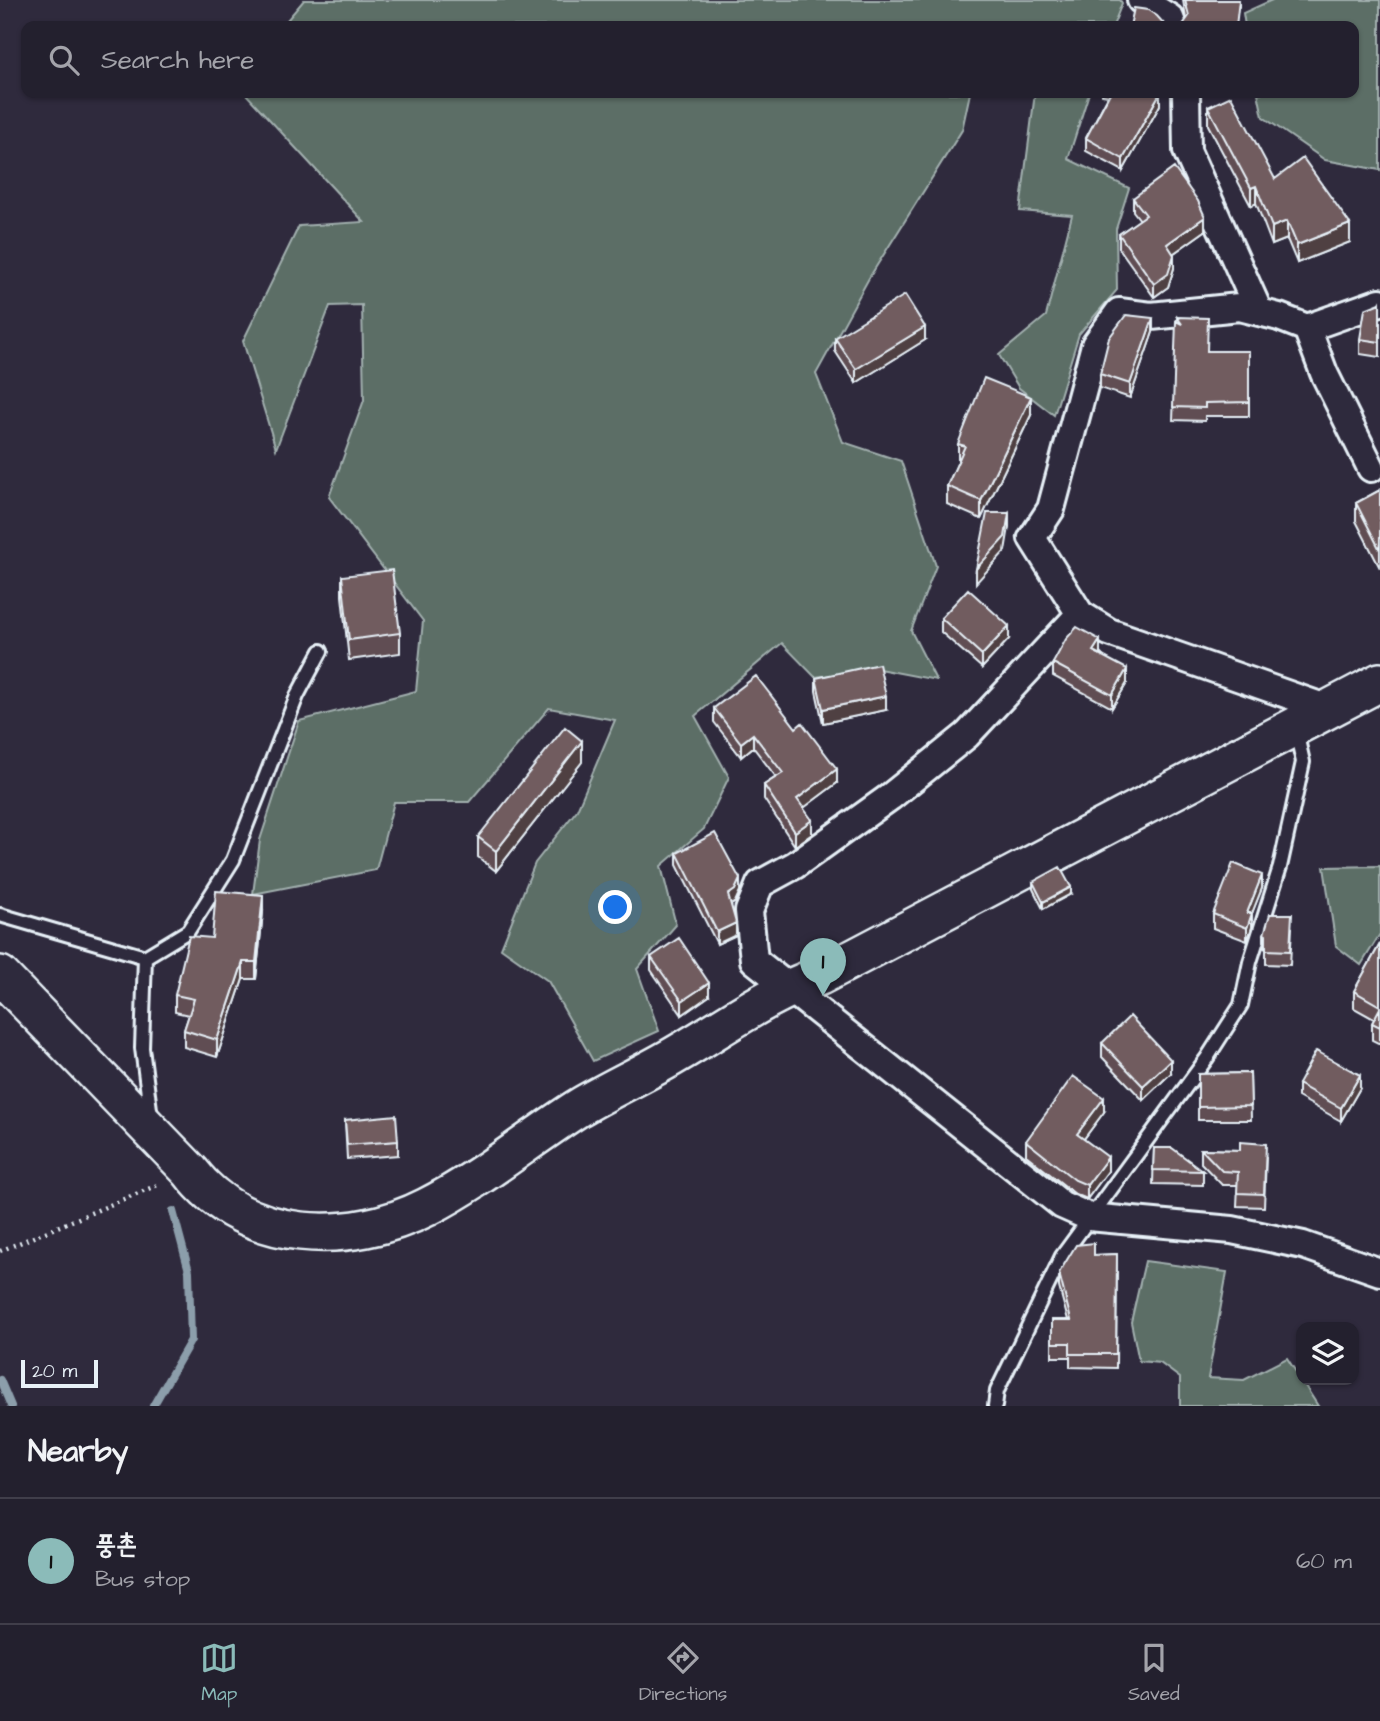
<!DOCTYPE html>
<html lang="en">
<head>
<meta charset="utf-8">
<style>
	body { margin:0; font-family:"Architects Daughter","Poor Story",sans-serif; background:#2f2d3a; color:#f1f3f6 }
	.controls { position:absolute; right:21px; bottom:21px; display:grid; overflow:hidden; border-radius:14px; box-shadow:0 2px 5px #0004 }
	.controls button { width:63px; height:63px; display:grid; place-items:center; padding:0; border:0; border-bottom:2px solid #403e4a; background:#23202e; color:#f1f3f6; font:35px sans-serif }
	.scale { position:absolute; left:21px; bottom:18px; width:77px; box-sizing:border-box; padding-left:7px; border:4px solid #e8f1f8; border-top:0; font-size:19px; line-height:24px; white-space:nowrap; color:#e8f1f8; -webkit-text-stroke:5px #2f2a3d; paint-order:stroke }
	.you { position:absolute; left:616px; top:908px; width:24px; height:24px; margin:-18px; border:5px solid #fff; border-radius:50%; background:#1a73e8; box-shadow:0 0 0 10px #1a73e833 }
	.badge { display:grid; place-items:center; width:46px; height:46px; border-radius:50%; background:#8bbbb9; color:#111; font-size:23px; font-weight:700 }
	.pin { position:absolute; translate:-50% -58px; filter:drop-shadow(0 2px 4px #0008) }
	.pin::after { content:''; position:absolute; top:37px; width:24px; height:21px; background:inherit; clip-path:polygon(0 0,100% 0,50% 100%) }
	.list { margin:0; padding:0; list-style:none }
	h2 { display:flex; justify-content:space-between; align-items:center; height:91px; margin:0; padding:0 28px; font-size:30px }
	h2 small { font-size:23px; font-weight:400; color:#a3a3aa }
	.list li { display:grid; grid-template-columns:46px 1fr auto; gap:21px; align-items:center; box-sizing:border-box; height:126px; padding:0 28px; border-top:2px solid #403e4a }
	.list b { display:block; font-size:26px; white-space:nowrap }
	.list p { margin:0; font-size:23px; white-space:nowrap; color:#a3a3aa }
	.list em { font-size:23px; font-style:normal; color:#a3a3aa }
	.icon { flex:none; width:38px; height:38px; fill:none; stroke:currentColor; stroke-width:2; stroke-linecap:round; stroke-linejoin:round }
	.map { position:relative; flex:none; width:1380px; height:1406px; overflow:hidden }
	.search { position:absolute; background:#23202e; box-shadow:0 2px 5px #0004; left:21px; right:21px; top:21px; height:77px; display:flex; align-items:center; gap:18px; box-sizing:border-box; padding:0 24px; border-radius:14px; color:#a3a3aa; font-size:26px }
	.sheet { height:217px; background:#23202e }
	nav { display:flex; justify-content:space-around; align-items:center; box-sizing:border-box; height:98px; border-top:2px solid #403e4a; background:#23202e; font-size:19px; color:#a3a3aa }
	nav a { display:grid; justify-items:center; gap:4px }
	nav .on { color:#8bbbb9 }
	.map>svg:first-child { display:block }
	.green { fill:#5c6e66; stroke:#a2b0af; stroke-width:2 }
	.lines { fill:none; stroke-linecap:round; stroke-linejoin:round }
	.stream { stroke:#8c9eab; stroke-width:8 }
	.lane-casing { stroke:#e8f1f8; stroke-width:18 }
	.street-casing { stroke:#e8f1f8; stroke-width:32 }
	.secondary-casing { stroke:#e8f1f8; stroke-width:42 }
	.path { stroke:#e8f1f8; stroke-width:4.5; stroke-dasharray:2 5; stroke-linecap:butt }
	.lane { stroke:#2f2a3d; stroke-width:12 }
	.street { stroke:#2f2a3d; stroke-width:26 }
	.secondary { stroke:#2f2a3d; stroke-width:37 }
	.wall { fill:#614e52; stroke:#e8f1f8; stroke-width:2 }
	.shaded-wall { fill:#4f4042; stroke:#e8f1f8; stroke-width:2 }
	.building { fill:#715b5f; stroke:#e8f1f8; stroke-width:2 }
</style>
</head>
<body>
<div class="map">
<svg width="1380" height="1406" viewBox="0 0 1380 1406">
	<rect width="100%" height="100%" fill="#2f2a3d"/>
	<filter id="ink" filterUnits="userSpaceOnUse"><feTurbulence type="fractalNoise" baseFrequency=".0143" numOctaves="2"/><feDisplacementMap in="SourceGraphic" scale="14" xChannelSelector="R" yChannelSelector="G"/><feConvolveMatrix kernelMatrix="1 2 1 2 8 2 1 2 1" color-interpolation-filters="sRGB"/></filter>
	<g filter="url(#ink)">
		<!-- green -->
		<path class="green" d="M304,0H1120L1122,3L1113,26H282Z
			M1272,0H1380V170L1325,160L1263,117L1258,93H1354V26H1245L1243,13Z
			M245,93H970L962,130L869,278L816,374L843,442L901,461L936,566L911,631L936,680L879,669L815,677L782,643L695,716L729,777L704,829L661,866L676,925L637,969L659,1031L593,1061L548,981L501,948L535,863L577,810L615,720L549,708L469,802H394L376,870L253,894L260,840L299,721L416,691L423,621L329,497L364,400L362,305L330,306L276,449L243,341L299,226L364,222Z
			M1035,93H1089L1068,159L1129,188L1116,229L1117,290L1079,334L1054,415L1019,388L999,355L1046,316L1072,215L1020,211Z
			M1380,866V934L1361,965L1336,946L1324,867Z
			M1145,1261L1227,1272L1208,1378L1244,1380L1287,1358L1318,1406H1180V1378L1160,1363L1139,1361L1131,1322Z"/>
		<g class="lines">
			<!-- stream -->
			<path class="stream" d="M0,1380L11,1406
				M153,1406L191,1340L189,1271L173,1211"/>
			<!-- lane casing -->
			<g class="lane-casing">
				<path id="lane" d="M0,915L145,957L188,931L233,860L297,696L321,651
					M145,957L142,1048L151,1117
					M995,1406L997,1391L1062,1256L1207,1058L1241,1005L1250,962L1280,867L1303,762L1296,731"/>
			</g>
			<!-- street casing -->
			<g class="street-casing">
				<path id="street" d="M1141,0L1170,18L1173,26
					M1186,93L1187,151L1259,312
					M1307,328L1324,373L1371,468
					M1080,614L967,735L890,797L795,865L760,884L749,911L754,960L1062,1205L1089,1217L1232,1230L1303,1245L1380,1272
					M1326,708L1109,632L1080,614L1032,538L1051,509L1095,345L1119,312L1151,316L1239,307L1279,317L1307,328L1380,302"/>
			</g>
			<!-- secondary casing -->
			<g class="secondary-casing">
				<path id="secondary" d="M0,975L190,1171C245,1244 351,1246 427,1207C480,1180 528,1140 578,1108C608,1090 641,1075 672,1057C721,1029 767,994 820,976L1380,682"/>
			</g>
			<!-- path -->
			<path class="path" d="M0,1251L160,1184"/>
			<!-- lane -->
			<use href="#lane" class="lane"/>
			<!-- street -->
			<use href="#street" class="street"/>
			<!-- secondary -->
			<use href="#secondary" class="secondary"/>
		</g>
		<!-- wall -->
		<path class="wall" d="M1183,0H1239V7L1186,19Z
			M1102,93H1160V105L1123,171L1086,151V138L1108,96L1102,95Z
			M1208,107L1275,179L1350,242L1297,263L1287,239L1272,245L1256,203L1251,206L1208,125Z
			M1133,198L1205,231L1174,253V268L1168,287L1154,297L1119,248V234L1140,220L1133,211Z
			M1380,303V357L1360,354V339Z
			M1177,317L1207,351H1249V416H1205V421L1173,420Z
			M1153,332L1130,398L1100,388V374Z
			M835,338L925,340L856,383L835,351Z
			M1031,415L981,519L947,504V486L958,462V444Z
			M1380,490V568L1356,521V503Z
			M342,576L400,633V653L349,660L342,596Z
			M941,618L1009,639L982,668L941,632Z
			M1100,653L1127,683L1112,708L1053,676V663Z
			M816,678L886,710L823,723L816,691Z
			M714,708L837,783L803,808L812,834L795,846L764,799V785L776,777L753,747L741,757L714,722Z
			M582,762L496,871L478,857V837Z
			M677,853L740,891L735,902L731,905L736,935L717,944L677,865Z
			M1033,882L1071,894L1043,909L1033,889Z
			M1262,888L1252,913V927L1247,941L1213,928V914Z
			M263,912L256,979H243L217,1057L184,1047V1030L189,1015L175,1012V995L212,938Z
			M1292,928L1290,965L1266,964V949L1264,948V934Z
			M1380,944V1044L1372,1040V1023L1374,1019L1354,1008V991Z
			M651,957L709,996L682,1015L651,970Z
			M1102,1043L1171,1073L1143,1100L1102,1057Z
			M1250,1073L1251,1120H1198V1074Z
			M1298,1084L1360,1088L1341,1121L1298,1097Z
			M1104,1112L1084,1139L1108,1171L1087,1199L1075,1194L1026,1155V1141Z
			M345,1120L398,1141V1155L347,1159Z
			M1154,1148L1203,1171V1185L1153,1184Z
			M1201,1149L1240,1150L1266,1157L1264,1207L1237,1206L1238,1185H1222L1201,1163Z
			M1117,1254L1116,1368L1070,1367V1357H1052V1320H1068L1059,1287V1273L1094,1255Z"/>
		<!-- shaded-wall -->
		<path class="shaded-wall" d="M1160,93V105L1123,171V159Z
			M1256,186V203L1251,206V188Z
			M1205,217V231L1167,258V244Z
			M1287,221V239L1272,245V227Z
			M1350,224V242L1297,263V245Z
			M1174,255V268L1168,287L1154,297V284Z
			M1153,318V332L1130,398V384Z
			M925,327V340L856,383V369Z
			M1031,397V415L981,519V501Z
			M1009,513V527L1005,551L976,583V569Z
			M1009,626V639L982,668V655Z
			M1100,640V653L1093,665V651Z
			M1127,669V683L1112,708V695Z
			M886,696V710L823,723V709Z
			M753,734V747L741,757V743Z
			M582,741V762L496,871V851Z
			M837,769V783L797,813V799Z
			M812,820V834L795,846V832Z
			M1262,875V888L1247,926V913Z
			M740,879V891L735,902L728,907V895Z
			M1071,887V894L1043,909V902Z
			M263,895V912L256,979V962Z
			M1252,913V927L1247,941V928Z
			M736,923V935L717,944V932Z
			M243,962V979L217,1057V1040Z
			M709,983V996L682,1015V1001Z
			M1171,1060V1073L1143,1100V1086Z
			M1360,1075V1088L1341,1121V1108Z
			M1104,1098V1112L1077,1148V1134Z
			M1108,1157V1171L1087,1199V1185Z"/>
		<!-- building -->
		<path class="building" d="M1185,0H1239L1236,26H1182L1189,16Z
			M1134,8L1148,10L1157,16L1166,26H1130Z
			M1110,93H1160L1123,159L1086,138Z
			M1231,96L1275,179L1303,158L1350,224L1297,245L1287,221L1272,227L1256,186L1251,188L1208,107Z
			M1174,168L1198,201L1205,217L1167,244L1174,255L1168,274L1154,284L1119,234L1146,215L1133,198Z
			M905,295L925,327L856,369L835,338Z
			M1380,303V342L1360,339L1365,309Z
			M1126,315L1153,318L1130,384L1100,374L1109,338Z
			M1177,317L1208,318L1207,351H1249V402L1205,403V408L1173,407L1176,321L1182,324Z
			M984,378L1031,397L981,501L947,486L965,446L958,444Z
			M1380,490V550L1356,503Z
			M987,513H1009L1005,537L976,569Z
			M392,570L400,633L349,640L342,576Z
			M968,589L1009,626L982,655L941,618Z
			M1077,627L1100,640L1093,651L1127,669L1112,695L1053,663L1066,639Z
			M879,664L886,696L823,709L816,678Z
			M756,676L796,728L802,723L837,769L797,799L812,820L795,832L764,785L783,773L753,734L741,743L714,708Z
			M565,727L582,741L496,851L478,837Z
			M715,833L740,879L735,890L728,895L736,923L717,932L677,853Z
			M1233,863L1262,875L1247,913H1252L1247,928L1213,914Z
			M1060,867L1071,887L1043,902L1033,882Z
			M216,891L263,895L256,962H243L217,1040L184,1030L194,999L175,995L189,936L212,938Z
			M1270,914H1292L1290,951L1266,950V935L1264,934Z
			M679,938L709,983L682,1001L651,957Z
			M1380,944V1006L1354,991Z
			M1380,1008V1027L1372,1023Z
			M1130,1016L1171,1060L1143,1086L1102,1043Z
			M1316,1051L1360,1075L1341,1108L1298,1084Z
			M1250,1073L1251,1106L1198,1107V1074Z
			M1073,1076L1104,1098L1077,1134L1108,1157L1087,1185L1075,1180L1026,1141Z
			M396,1115L398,1141L347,1145L345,1120Z
			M1240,1142L1266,1144L1264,1194L1237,1193L1238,1172L1222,1171L1201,1149L1240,1150Z
			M1154,1148H1172L1203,1171L1153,1170Z
			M1094,1243V1255L1117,1254L1116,1354H1070V1343H1052V1320H1071L1059,1273L1076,1245Z"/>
	</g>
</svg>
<div class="controls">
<button><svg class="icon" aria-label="layers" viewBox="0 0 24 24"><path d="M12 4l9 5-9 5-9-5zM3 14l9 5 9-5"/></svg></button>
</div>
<div class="scale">20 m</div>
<div class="you"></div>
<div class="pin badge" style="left:823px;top:996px">1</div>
<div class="search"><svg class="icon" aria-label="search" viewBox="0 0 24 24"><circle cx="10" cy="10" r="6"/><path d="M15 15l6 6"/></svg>Search here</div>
</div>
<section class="sheet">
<h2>Nearby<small></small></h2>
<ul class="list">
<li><span class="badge">1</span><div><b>풍촌</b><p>Bus stop</p></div><em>60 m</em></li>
</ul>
</section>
<nav>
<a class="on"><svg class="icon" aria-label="map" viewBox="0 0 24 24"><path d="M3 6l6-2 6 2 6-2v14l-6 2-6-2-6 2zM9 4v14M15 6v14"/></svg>Map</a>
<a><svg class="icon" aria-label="directions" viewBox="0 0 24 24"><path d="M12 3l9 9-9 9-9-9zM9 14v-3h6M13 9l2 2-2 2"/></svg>Directions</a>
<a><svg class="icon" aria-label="saved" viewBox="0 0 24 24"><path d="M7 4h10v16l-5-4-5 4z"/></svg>Saved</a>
</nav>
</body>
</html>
